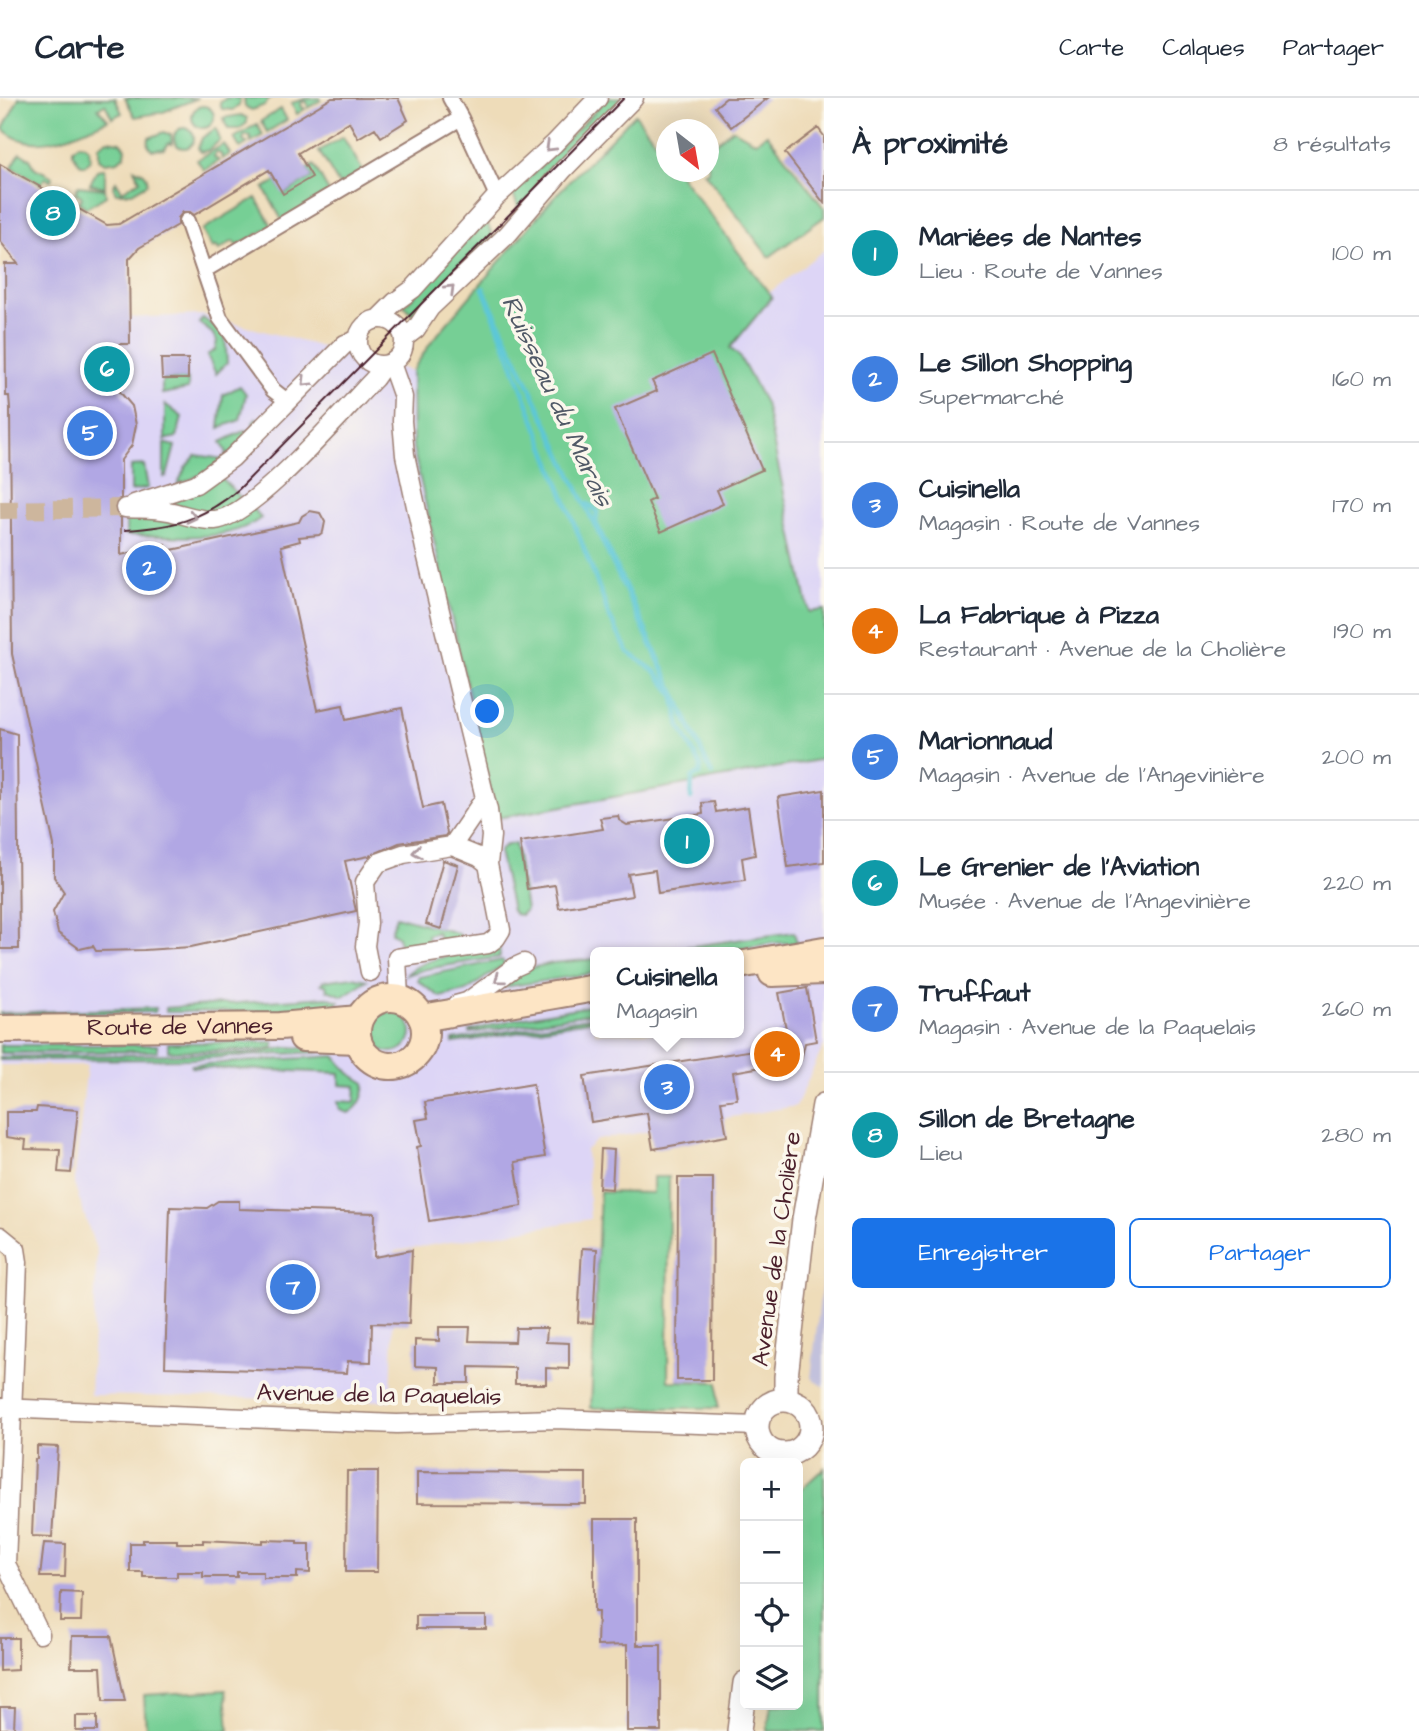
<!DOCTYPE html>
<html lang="fr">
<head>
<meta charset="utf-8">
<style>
	body { margin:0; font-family:"Architects Daughter",sans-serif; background:#f6f6f7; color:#1f2937 }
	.controls { position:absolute; right:21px; bottom:21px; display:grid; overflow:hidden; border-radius:10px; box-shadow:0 7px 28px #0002 }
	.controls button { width:63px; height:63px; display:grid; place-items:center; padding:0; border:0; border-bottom:2px solid #e0e1e3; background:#fff; color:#1f2937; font:35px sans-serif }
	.compass { position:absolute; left:656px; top:21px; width:63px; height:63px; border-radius:50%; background:#fff; box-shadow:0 7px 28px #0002; rotate:149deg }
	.you { position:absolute; left:488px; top:614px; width:24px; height:24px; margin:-18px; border:5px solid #fff; border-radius:50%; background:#1a73e8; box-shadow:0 0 0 10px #1a73e833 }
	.badge { display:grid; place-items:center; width:46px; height:46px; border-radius:50%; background:#1a73e8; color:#fff; font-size:23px; font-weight:700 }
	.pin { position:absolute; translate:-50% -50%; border:4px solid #fff; box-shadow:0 2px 7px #0006 }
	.popup { position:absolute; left:590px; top:849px; width:154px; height:91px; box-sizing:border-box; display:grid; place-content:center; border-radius:10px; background:#fff; filter:drop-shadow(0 2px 5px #0005); font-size:23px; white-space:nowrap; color:#747a83 }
	.popup b { font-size:26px; color:#1f2937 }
	.popup::after { content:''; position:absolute; left:50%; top:100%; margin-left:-14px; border:14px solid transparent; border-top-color:#fff }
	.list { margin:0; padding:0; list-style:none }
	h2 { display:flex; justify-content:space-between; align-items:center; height:91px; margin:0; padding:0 28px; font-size:30px }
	h2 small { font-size:23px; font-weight:400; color:#747a83 }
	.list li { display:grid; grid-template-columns:46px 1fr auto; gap:21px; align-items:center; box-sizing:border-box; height:126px; padding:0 28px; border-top:2px solid #e0e1e3 }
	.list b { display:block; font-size:26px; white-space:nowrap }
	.list p { margin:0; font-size:23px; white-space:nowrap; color:#747a83 }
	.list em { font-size:23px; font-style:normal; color:#747a83 }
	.actions { display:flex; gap:14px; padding:21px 28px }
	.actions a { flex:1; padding:16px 0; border:2px solid #1a73e8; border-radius:10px; text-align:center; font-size:24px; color:#1a73e8 }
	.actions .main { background:#1a73e8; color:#fff }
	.icon { flex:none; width:38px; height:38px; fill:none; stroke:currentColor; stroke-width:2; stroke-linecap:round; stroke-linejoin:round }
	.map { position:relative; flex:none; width:824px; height:1633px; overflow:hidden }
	header { display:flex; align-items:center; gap:42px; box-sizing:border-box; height:98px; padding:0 35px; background:#fff; border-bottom:2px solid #e0e1e3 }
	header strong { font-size:33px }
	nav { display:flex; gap:38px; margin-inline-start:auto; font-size:24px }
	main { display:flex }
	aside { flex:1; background:#fff }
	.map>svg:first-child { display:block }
	.built { fill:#ddd5f6; fill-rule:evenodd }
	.industrial { fill:#c2c1dc }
	.green { fill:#76cf95; stroke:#607760; stroke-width:2 }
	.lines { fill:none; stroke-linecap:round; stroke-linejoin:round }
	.stream { stroke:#5dc7d7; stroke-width:4.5 }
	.building { fill:#b1a7e4 }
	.minor-tunnel { stroke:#cdb69d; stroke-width:18; stroke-dasharray:18 9; stroke-linecap:butt }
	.pedestrian-casing { stroke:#9c7e72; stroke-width:18 }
	.minor-casing { stroke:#9c7e72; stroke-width:21 }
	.tertiary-casing { stroke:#9c7e72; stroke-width:26 }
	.secondary-casing { stroke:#9c7e72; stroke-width:30 }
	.pedestrian { stroke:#fff; stroke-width:14 }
	.minor { stroke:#fff; stroke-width:18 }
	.tertiary { stroke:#fff; stroke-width:23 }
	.secondary { stroke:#fde5c5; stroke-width:26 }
	.tram { stroke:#4a1f2b; stroke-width:2 }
	.oneway { stroke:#ae9aa0 }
	.labels { text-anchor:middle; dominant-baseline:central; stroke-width:7; stroke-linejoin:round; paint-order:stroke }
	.street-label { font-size:24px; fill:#4a1f2b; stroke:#fbf7ec }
	.water-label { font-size:26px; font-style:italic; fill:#515a67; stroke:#fbf7ec }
</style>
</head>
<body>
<header>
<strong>Carte</strong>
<nav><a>Carte</a><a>Calques</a><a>Partager</a></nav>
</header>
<main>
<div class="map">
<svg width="824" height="1633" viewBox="0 0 824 1633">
	<rect width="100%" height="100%" fill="#fbf7ec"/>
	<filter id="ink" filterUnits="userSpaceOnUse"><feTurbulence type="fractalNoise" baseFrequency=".0143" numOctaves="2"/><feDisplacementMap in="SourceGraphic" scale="14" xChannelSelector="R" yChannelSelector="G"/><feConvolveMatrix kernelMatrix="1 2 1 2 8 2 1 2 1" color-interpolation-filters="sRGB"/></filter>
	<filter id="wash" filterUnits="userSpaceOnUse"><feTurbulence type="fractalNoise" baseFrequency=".00686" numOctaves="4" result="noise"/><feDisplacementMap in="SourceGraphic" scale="28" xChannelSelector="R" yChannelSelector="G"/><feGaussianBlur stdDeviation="1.57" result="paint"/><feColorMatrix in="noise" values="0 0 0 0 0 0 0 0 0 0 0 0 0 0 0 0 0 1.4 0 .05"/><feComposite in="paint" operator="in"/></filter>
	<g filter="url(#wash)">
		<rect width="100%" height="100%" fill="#eedcb9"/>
		<!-- built -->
		<path class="built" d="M824,152V512L809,514L797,464L730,250L772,199L769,195Z
			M95,169L97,221L203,217L412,273L413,350L497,720L824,662V947L796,1008L597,1042L586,1052L590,1121L395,1153L391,1303L90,1297L97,1154L74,1086L87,967H0V171ZM595,854H739V935H595Z"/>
		<!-- industrial -->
		<path class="industrial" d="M824,1165V1289L811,1280Z"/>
		<!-- green -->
		<path class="green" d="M19,0H115L122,15L112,20L105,6L98,10L108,22C77,36 32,59 3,31Z
			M125,0H198L163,14L135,19Z
			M226,0H240L239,8L232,12L222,11L220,5Z
			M244,0H270L265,7L252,12L245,9Z
			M320,0L321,2L308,10L307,4L302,3L301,8L305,11L297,16L291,5L305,1Z
			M608,0H630L519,111L513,96Z
			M192 19a11 11 0 1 1 22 0a11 11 0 1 1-22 0Z
			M281,11L287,22L267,34L261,23Z
			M635,16L666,58V74H678L772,199L730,250L739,258L765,305L809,514L824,512V661L497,720L413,350L412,273L432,243L556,97Z
			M241,17L247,20V25L239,31H228L223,20Z
			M257,26L263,37L251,44L250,38L245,37L243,42L248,45L240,50L234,40Z
			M216,30L220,42L209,52L201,54L198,50L202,40Z
			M174 40a10 10 0 1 1 20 0a10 10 0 1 1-20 0Z
			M733,31L756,44L767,36L824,110V119L769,159L704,74H708L709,50Z
			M164,34L171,37L172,46L169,45L164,51L152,52L148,46L149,40Z
			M343,39L363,73L339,87L319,53Z
			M107,42L120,44L126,50L125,57L118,63L105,65L99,61V48Z
			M79,46L85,47L89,51L90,61L86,67H81L73,56V51Z
			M224,46L230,56L222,61L221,56L216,54L214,59L219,63L204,72L197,62Z
			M20,55L30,61L35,70L53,79L51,82L45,80L41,86L12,69Z
			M314,67L329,94L282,122L264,90L276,83L284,96L312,79L307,71Z
			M105,71V89L90,86L97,72Z
			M134,71C142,73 149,76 147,86L132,95H116L113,89L116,83L122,93L140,82Z
			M78,88L105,91L106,98L86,110L79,104L82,100L80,97L75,95Z
			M256,100L272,128L237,148L233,143L219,152L216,148L212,150L202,132Z
			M486,123L493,138L415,218L404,208Z
			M203,220L225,237L227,265L216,276L207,257L215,252L217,243L212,235L199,225Z
			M188,281V291L162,296V282Z
			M240,288L246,296L240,322L219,330L223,297Z
			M165,306L182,319L177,339L165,342Z
			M256,320L261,325C236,350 213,376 178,386L185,370L196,357L223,361L227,355L221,344L246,332L249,335L256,328L253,325Z
			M164,345L175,348L167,378L164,379Z
			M144,367L148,390L131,393V368Z
			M219,378L245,404L210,415L156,407Z
			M252,410L261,420C224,447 168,437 126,437V417L168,418Z
			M515,745L526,812L521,817L515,816L512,812L499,754L504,748Z
			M396,818L457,835L462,840L460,844L440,845L437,834L427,837L429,847L401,851L398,839L391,834Z
			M794,834L797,845H773L720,854H650Z
			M499,847L500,859L426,871L406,877C421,859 475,853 499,847Z
			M595,861V875L499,890L522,872L553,865Z
			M502,862L505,866L466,893L440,899L418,883L419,879Z
			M353,879L367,882L343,898L327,892L326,887L321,886L323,883Z
			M326,899L339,903L334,913L166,914V910Z
			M595,907V915L469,935V933L515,921Z
			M156,910L155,914L0,917V915Z
			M371 934a20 20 0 1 1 40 0a20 20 0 1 1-40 0Z
			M595,919V922L453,945V942Z
			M274,944V949L261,952L168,953V945Z
			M0,947H157V953L0,955Z
			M287,949L318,951V954L190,961L0,962V959L259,955Z
			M335,958L349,975L365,985C364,998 360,1010 348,1015L340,1012L338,1003L355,1004L356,988L340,987V975L191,969V967Z
			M653,1079H669L668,1283L718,1284V1310H591L600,1094L653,1095Z
			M824,1370V1633H767L771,1607H798V1394Z
			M226,1592L229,1633H146L144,1597Z"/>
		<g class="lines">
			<!-- stream -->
			<path class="stream" d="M588,406L597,413L596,425L712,676L483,190L605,505L607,514L628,554L656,574L673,596L680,629L701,668L700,676L692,679L691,700"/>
		</g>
		<g id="blocks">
			<!-- building -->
			<path class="building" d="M332,0H398L408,22L381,39L375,30L358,40L349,24L298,55L312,79L283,96L269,72L194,117L190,114H183L178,120V127L139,150L129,161L130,246H119L120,294L132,308L136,327L132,347L121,362V400L116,403L114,410L115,416L121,420V457L166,447L167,453L299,424L302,418L310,413L320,415L325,424L323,434L319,437L299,439L300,443L281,448L317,612L343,607L346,622L402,610L423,710L441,706L447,735L445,738L399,745L369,758L345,763L356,813L191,849L144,852L96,853L93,848L80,851L58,835L53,814L64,794L54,779V747L12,556L10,310L9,298H6L5,166H18L0,143V66L107,127L119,126Z
				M726,0H768L731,29L715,9Z
				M818,30L824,38V105L785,55Z
				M712,256L762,372L717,392L723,406L661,434L648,404L654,401L615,311L657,293L652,283Z
				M161,261H188V281H162Z
				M0,631L17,636L19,851H0Z
				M824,692V764L788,769L778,699Z
				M714,704L716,714L748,709L755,757L742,760L745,782L658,795L655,772L628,776L632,798L559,810L555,787L527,791L520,744L603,731L600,720L618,718L619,722L627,727L703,716L702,705Z
				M443,762L458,767L441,831L426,826Z
				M807,890L816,943L805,945L801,962L733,974L737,1001L721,1003L727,1038L653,1051L647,1015L591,1024L584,978L774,949V941L779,934L786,931L779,895Z
				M533,986L545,1059L515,1064L522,1108L429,1123L417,1049L421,1048L416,1022L428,1020L425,1004Z
				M37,1009L78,1012L71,1075L58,1074L60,1052L25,1051L26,1042L6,1039V1014H36Z
				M601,1051L614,1052L612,1091L599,1090Z
				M678,1080H713L712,1282H677Z
				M218,1103H239V1111L375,1115L374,1159L412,1152L409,1226L372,1225L371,1264L348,1263L347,1275L165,1269L170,1109L207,1110Z
				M582,1150L597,1151L593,1225L578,1224Z
				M439,1229H470L469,1243L515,1244L516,1230H547L546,1244L569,1245V1271L546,1270V1286H515V1270L469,1269V1285H438V1269L415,1268V1242L439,1243Z
				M37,1348L58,1349L52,1439L32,1438L35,1361H37Z
				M347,1373H378L377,1474H346Z
				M417,1374L586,1375V1406L417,1405Z
				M594,1421H637V1547H661V1633H627V1547L597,1548L598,1514H594Z
				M143,1442H177V1445H203V1442L263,1445V1442L297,1443V1446H310V1475L297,1474V1480H263V1474H237V1479H203V1474H177V1479H143V1474H130V1445H143Z
				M44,1445L66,1446L65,1479H40Z
				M61,1494L82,1495L81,1523H60Z
				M416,1518H486V1531H416Z
				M72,1538H111L125,1603H103L101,1569H71Z
				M0,1540H18V1572L0,1573Z
				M0,1609H15L14,1631H0Z
				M76,1618H97V1633H76Z"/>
		</g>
	</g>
	<g filter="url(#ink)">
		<use href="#blocks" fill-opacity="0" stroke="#9c7e72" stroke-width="2"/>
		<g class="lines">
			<!-- minor-tunnel -->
			<path class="minor-tunnel" d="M0,412L125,410"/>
			<!-- pedestrian casing -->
			<g class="pedestrian-casing">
				<path id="pedestrian" d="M450,0L461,20L497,98
					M187,123L220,220L273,292L287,303
					M205,172L461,20"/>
			</g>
			<!-- minor casing -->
			<g class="minor-casing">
				<path id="minor" d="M358 244a23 23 0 1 1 46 0a23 23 0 1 1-46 0Z
					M378,221L395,204L413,191L497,98L554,46L598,0
					M404,240L416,231L430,210L508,136L563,72L634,0
					M391,265L403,299L402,323L405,357L426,455L488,712L491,738L488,766L501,832L496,840L488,846L397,860L399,900
					M134,406L196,386L232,360L345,246L357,242
					M125,410C139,411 154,410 168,413C184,416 198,423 215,422C253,419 345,311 375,280L384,267
					M452,748L479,759L488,766
					M370,874L365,848L368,825L365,784L378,765L403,756L452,748L484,701
					M456,907L467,904L515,869L524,865
					M0,1138L16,1151L18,1164L6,1466L40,1536
					M0,1310L397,1326L554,1321L757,1328"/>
			</g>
			<!-- tertiary casing -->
			<g class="tertiary-casing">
				<path id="tertiary" d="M786,1302V1279L804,1121L824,1007
					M757 1329a27 27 0 1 1 54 0a27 27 0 1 1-54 0Z
					M739,1633L745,1585"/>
			</g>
			<!-- secondary casing -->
			<g class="secondary-casing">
				<g id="secondary">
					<path d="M739,867L824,852"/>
					<path d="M772,875L824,873"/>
					<circle cx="391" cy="934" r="34"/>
					<path d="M422,920L595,890"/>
					<path id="s1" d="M0,931L280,928L359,921"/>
					<path d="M303,940L358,942"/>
				</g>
			</g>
			<!-- pedestrian -->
			<use href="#pedestrian" class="pedestrian"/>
			<!-- minor -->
			<use href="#minor" class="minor"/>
			<!-- tertiary -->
			<use href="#tertiary" class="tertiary"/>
			<!-- secondary -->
			<use href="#secondary" class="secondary"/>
			<!-- tram -->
			<path class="tram" d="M125,432C173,429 201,423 239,391L624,0"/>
		</g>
		<!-- one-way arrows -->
		<defs><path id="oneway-chevron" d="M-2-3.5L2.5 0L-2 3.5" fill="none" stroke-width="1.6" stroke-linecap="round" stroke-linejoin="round" transform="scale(1.75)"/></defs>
		<g class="oneway">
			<use href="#oneway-chevron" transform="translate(550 49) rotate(136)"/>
			<use href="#oneway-chevron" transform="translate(450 191) rotate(-44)"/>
			<use href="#oneway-chevron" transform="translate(306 284) rotate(135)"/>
			<use href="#oneway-chevron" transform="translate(192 419) rotate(13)"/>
			<use href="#oneway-chevron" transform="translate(417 754) rotate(170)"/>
			<use href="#oneway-chevron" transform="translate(499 881) rotate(143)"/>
		</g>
	</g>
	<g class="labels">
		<!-- street labels -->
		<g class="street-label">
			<text stroke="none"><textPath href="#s1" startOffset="180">Route de Vannes</textPath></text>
			<text transform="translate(777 1151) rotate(-82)">Avenue de la Cholière</text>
			<text transform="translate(379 1297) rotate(1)">Avenue de la Paquelais</text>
		</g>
		<!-- water labels -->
		<g class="water-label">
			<text transform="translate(557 303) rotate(65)">Ruisseau du Marais</text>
		</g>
	</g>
</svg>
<div class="controls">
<button>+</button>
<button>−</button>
<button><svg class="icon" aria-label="locate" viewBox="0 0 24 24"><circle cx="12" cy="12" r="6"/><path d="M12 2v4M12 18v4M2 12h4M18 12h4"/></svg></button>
<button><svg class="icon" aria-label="layers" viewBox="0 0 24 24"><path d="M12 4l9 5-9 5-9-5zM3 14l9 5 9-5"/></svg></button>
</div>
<svg class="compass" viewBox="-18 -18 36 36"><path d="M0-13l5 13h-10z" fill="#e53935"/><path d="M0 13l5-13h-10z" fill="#747a83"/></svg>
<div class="you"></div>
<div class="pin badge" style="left:687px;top:743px;background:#0f9aa8">1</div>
<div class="pin badge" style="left:149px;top:470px;background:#3f7fe0">2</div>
<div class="pin badge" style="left:667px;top:989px;background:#3f7fe0">3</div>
<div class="popup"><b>Cuisinella</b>Magasin</div>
<div class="pin badge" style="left:777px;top:956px;background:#e8710a">4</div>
<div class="pin badge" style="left:90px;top:335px;background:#3f7fe0">5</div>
<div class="pin badge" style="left:107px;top:271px;background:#0f9aa8">6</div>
<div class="pin badge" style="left:293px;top:1189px;background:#3f7fe0">7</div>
<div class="pin badge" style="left:53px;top:115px;background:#0f9aa8">8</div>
</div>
<aside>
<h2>À proximité<small>8 résultats</small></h2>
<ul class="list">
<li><span class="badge" style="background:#0f9aa8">1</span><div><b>Mariées de Nantes</b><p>Lieu · Route de Vannes</p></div><em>100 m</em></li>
<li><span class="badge" style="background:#3f7fe0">2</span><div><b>Le Sillon Shopping</b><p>Supermarché</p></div><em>160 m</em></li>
<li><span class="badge" style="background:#3f7fe0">3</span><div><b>Cuisinella</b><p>Magasin · Route de Vannes</p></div><em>170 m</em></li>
<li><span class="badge" style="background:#e8710a">4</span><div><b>La Fabrique à Pizza</b><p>Restaurant · Avenue de la Cholière</p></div><em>190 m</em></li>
<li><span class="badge" style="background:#3f7fe0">5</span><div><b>Marionnaud</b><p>Magasin · Avenue de l'Angevinière</p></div><em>200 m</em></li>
<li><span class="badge" style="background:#0f9aa8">6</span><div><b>Le Grenier de l'Aviation</b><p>Musée · Avenue de l'Angevinière</p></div><em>220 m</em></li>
<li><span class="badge" style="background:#3f7fe0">7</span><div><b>Truffaut</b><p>Magasin · Avenue de la Paquelais</p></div><em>260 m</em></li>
<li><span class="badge" style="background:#0f9aa8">8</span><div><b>Sillon de Bretagne</b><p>Lieu</p></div><em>280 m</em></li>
</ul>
<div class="actions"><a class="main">Enregistrer</a><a>Partager</a></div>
</aside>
</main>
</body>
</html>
